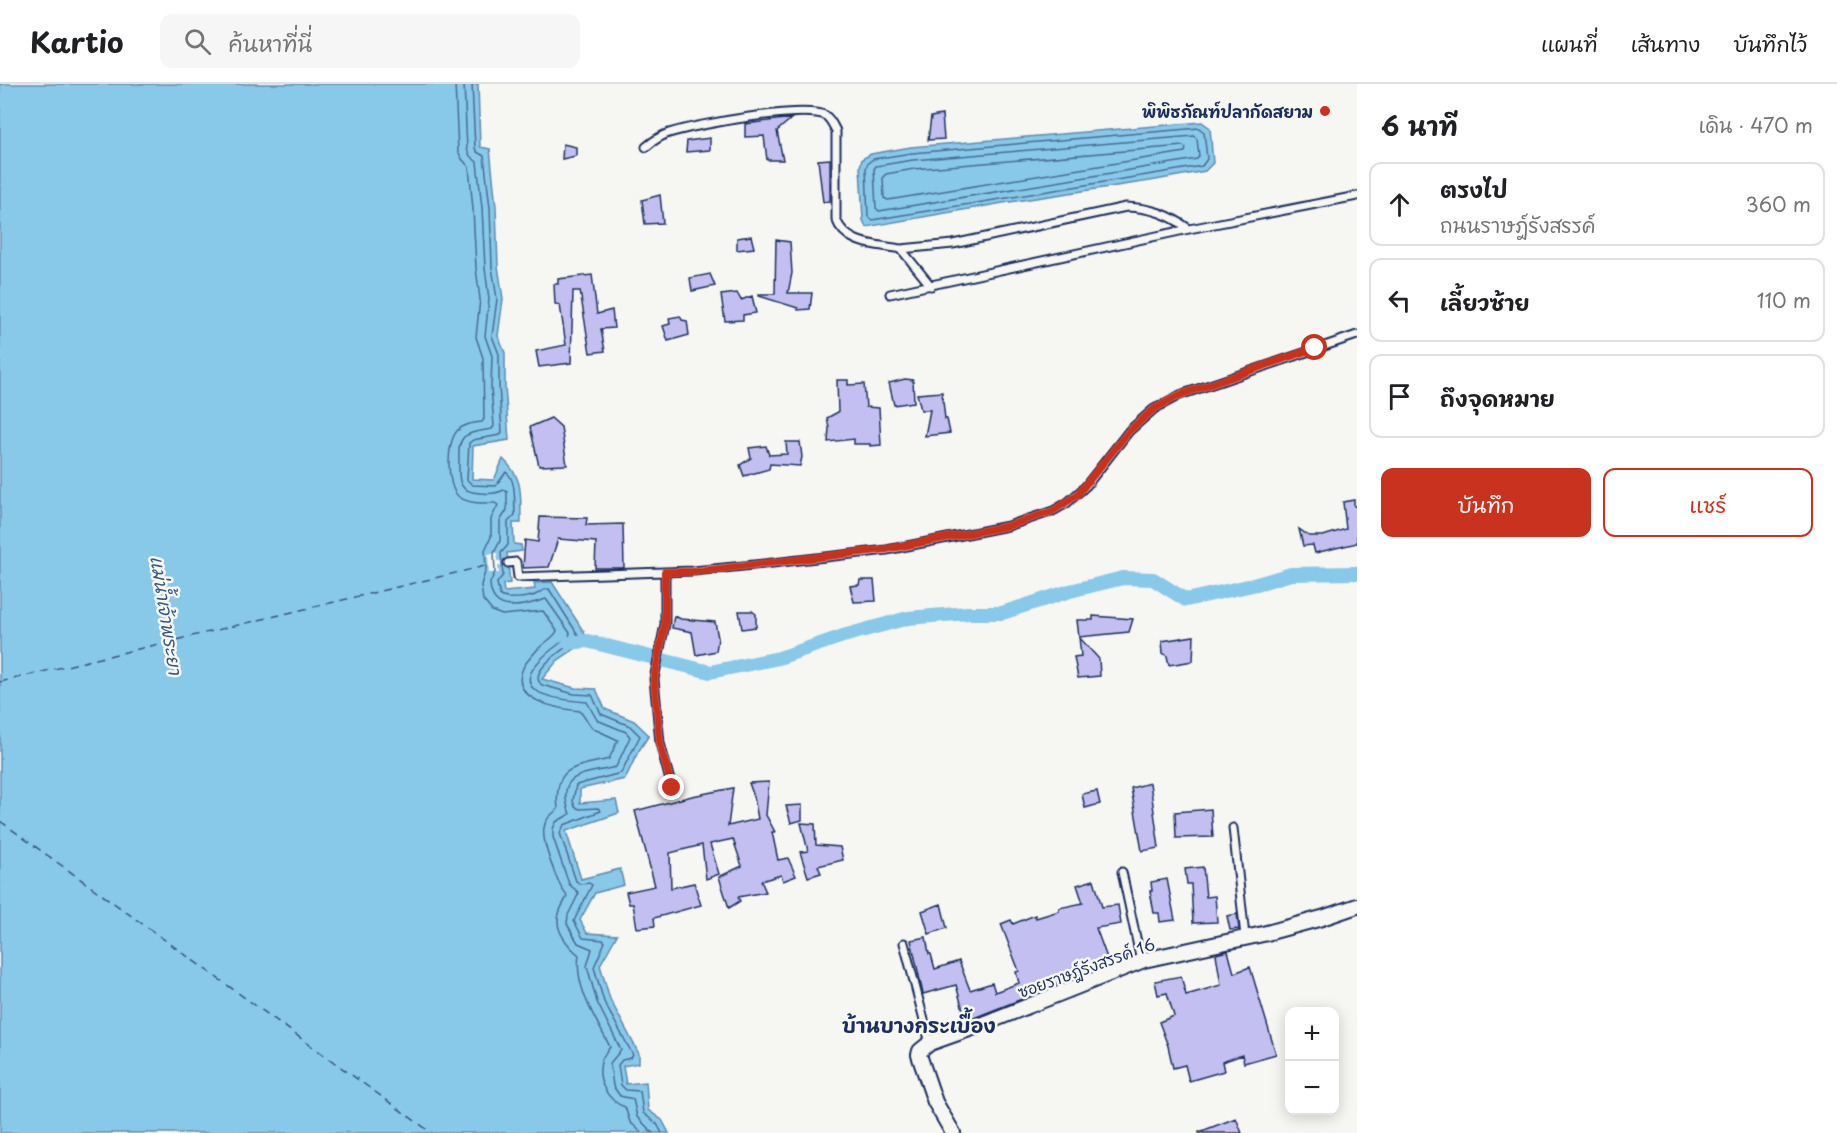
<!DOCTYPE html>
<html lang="th">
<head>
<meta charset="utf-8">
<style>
	body { margin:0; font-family:"Playpen Sans","Playpen Sans Thai",sans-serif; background:#f6f6f6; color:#202124 }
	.controls { position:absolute; right:18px; bottom:18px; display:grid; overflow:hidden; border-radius:12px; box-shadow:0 3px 15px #0003 }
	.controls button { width:54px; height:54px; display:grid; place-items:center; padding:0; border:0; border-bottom:2px solid #e0e0e0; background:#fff; color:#202124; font:30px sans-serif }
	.stop { position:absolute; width:18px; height:18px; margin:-14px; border:4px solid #c8321e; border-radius:50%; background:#fff }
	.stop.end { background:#c8321e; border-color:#fff; box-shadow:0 2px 6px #0008 }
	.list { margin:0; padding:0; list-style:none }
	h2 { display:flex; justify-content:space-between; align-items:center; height:78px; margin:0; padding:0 24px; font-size:26px }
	h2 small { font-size:20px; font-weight:400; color:#757577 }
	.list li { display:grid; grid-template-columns:39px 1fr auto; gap:18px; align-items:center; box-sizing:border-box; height:84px; margin:0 12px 12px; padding:0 12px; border:2px solid #e0e0e0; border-radius:12px }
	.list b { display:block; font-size:22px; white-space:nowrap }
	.list p { margin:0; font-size:20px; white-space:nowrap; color:#757577 }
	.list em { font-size:20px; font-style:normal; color:#757577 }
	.actions { display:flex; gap:12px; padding:18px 24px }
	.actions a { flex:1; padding:14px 0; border:2px solid #c8321e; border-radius:12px; text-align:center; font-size:21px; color:#c8321e }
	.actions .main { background:#c8321e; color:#fff }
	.icon { flex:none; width:33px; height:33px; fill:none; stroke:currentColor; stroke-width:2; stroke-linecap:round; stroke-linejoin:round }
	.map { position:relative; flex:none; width:1357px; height:1049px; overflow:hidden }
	header { display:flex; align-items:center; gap:36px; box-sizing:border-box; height:84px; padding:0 30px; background:#fff; border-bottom:2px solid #e0e0e0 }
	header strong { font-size:28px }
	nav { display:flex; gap:33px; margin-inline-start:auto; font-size:21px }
	.search { width:420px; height:54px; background:#f6f6f6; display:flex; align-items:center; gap:15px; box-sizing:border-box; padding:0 21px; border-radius:12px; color:#757577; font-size:22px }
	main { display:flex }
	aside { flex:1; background:#fff }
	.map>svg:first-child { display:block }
	.water { fill:#88c8e9; stroke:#5c8bb1; stroke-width:1.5 }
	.pier { fill:#f6f6f2 }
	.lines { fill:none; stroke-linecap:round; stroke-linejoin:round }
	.shore { stroke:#476c96; stroke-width:1.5 }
	.canal { stroke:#88c8e9; stroke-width:14 }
	.ferry { stroke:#365581; stroke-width:1.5; stroke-dasharray:8 6; stroke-linecap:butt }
	.building { fill:#c3bff1; stroke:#1b2f5e; stroke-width:1.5 }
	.service-casing { stroke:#1b2f5e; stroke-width:11 }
	.minor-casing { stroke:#1b2f5e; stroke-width:18 }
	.service { stroke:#f6f6f2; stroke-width:7 }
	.minor { stroke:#f6f6f2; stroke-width:14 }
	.route { stroke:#c8321e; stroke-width:8 }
	.poi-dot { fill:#c8321e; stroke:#f6f6f2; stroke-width:2 }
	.labels { text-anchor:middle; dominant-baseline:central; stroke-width:5; stroke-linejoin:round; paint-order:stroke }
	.poi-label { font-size:16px; font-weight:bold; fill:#1b2f5e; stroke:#f6f6f2; text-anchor:end }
	.street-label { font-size:16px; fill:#1b2f5e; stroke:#f6f6f2 }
	.water-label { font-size:18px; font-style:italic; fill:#365581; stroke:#f6f6f2 }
	.quarter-label { font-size:20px; font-weight:bold; fill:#1b2f5e; stroke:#f6f6f2 }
</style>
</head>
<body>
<header>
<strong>Kartio</strong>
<div class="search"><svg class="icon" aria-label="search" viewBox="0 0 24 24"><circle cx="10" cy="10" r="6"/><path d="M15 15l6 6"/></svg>ค้นหาที่นี่</div>
<nav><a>แผนที่</a><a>เส้นทาง</a><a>บันทึกไว้</a></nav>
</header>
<main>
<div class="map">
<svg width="1357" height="1049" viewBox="0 0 1357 1049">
	<rect width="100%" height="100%" fill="#f6f6f2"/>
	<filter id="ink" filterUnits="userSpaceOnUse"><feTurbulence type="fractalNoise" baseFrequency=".0167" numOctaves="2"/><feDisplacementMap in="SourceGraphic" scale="12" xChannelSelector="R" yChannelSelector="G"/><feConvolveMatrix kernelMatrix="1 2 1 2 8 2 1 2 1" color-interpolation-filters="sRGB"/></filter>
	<g filter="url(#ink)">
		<!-- water -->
		<path class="water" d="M0,0H478L480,63L490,65L496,123L498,182L503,215L498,252L505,269V302L509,356L473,362L472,395L494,396L503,375C525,396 520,411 521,439H513L514,460L521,461L522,467L507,469L510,499L503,500L504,508L535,505L534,499L552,498L584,548L587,557L558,576L542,595L575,604L596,605L605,625L634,637L649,651L638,668L625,695L580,705V719L616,716L619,729L566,747L581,795L620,785L624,801L595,809L580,836L587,849L617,851L600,881L610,915L639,970V979L623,982L626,1000L646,998L648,1026L662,1036L669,1049H0Z
			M1202,38L1210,44L1213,79L1205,87L1150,97L1003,119L866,143L863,136L860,83L862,75L871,70L911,63Z"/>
		<!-- pier -->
		<path class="pier" d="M497,469V477H508V481L498,482L499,489H489L488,470Z"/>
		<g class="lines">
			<!-- shore -->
			<path class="shore" d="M455,0L458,67L462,75L469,83L473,125L476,184L480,215L476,253L483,274L484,335L482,338C473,339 464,340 457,347C446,359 446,403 459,413C469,420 484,419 495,419L498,421L491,435V453L485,466L486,485L481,501L483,516L492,527L502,531L543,527L557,547C554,554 543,559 537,566C532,572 526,577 523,584C508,617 560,625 580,627L592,644L618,656L609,675C574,684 553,681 558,725C551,731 545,735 544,744C541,758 558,801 567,812C565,818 560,824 559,830C554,846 568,862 579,871C574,903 596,935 610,963C607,967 604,971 602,975C595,995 607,1017 625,1023L630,1038L642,1049
				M464,0L467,65L470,72L477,78L482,124L485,184L489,215L485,252L492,272L491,303L494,342L492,345C483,347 471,347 464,353C458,359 459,368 459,376C459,395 456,408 480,409C489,410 496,410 504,406L507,408V426L500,437V457L494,469L495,488L490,499C491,532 525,522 546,515L570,549L569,553C557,561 514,590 535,606C546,614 574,617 587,618L597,636L626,648L630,653L616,683C585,691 554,687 570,730L556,738L553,745V753L569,800L579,809L568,831L567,840L578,859L592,865L587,882L597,918L621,966L610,979L613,1002L620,1012L633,1015L637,1033L653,1049
				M472,0L475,64L477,68L484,72L490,124L492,183L497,215L492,252L499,270V302L502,348L500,351L473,356L469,359L467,396L473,401L496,402L506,388C517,396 514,418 515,431L508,438V461L501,469L503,491L497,499L500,512C507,516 527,514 535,511C542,508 541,505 549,505L578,551V555C568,562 525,588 542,601L574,610L592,611L601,630L630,642L640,652L621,689L576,701L573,717L575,723L580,725L598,724L601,727L564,741L560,749L576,797L580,800L589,799L592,801L574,837L583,854L603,856L605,858L594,883L604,918L633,971L631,974L622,976L618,981L621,1001L626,1006L640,1007L643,1029L657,1040L662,1049
				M1199,44L1204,48L1207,75L1202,82L872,136L868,133L866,84L868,79L873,75L912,69Z
				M1194,52L1197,55L1199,72L1197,75L879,127L876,124L874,85L876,82L913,76Z
				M1183,62L1186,64L1185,68L888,116L884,114L883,93L886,90L914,85Z"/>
			<!-- canal -->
			<path class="canal" d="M569,559L587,557L710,588L779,574L843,552L908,534L968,529H1002L1070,507L1123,494L1153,495L1186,516L1257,500L1291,490L1357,489"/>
			<!-- ferry -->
			<path class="ferry" d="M0,598L489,481
				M0,737L432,1049"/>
		</g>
		<!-- building -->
		<path class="building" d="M942,31L944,55L928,56L931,33Z
			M792,34L777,47L783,76H767L764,52L745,53V40Z
			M710,54V66L686,68L687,57Z
			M563,60L576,63V72L562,75Z
			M830,75V117L823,118L818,76Z
			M660,111L663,139L645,140L642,116Z
			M751,152L754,164L737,166V154Z
			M776,156L790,158L792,189L788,209H812L810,225L798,226V224L759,212V210H775Z
			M710,190L715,202L692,207L690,194Z
			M592,191L597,230L612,226L614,244L601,245L605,267L590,269L580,207H573L571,279L539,283L536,267L566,261L560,221L555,220L554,200H558V195Z
			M737,209L741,216L752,212L756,229L743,231V236L725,237L721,211Z
			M680,232L682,236L687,237L689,251L668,257L663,242L670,240L669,234Z
			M905,295L913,296L914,318L894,321L889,299Z
			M837,296H848V301L864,300L866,323L879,324L881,361L870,362V360H854V355L828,358L829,344L827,334L838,328Z
			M942,308L945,335H947L950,349L925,352L930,326H921L917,310Z
			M551,334L561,343L567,381L539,382L530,343Z
			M786,358H800L802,373L800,382L770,380L769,385L744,392L740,381L751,374L749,364L766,362L769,371L787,370Z
			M1354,416V422H1357V459L1315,469L1313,461L1303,462L1299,445L1309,452H1323L1346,445L1343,418Z
			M540,433L587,434L586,441L623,440L624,484H595L596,458L558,455L549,483L523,484L525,456L538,458Z
			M860,496H874L876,517L854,518L850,502L859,501Z
			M739,527H752L756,530V543L742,545Z
			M674,532L681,535L715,538L718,554L716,567L696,571L692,548L672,544Z
			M1093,532L1133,535L1129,548L1079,553L1077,536H1093Z
			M1194,552L1193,577L1169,581L1167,572L1163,569L1162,557Z
			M1079,553L1099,575L1100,592L1078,594L1074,573L1081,572Z
			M769,698L766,731L775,748H772L778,776L788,774L796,792L783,797L781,791L761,797L766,808L738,813L740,817L729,824L719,793L742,782L733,755L710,760L719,790L706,795L702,761L670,769L671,804L694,799L701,821L654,834L655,842L637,844L633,820H629L626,808L655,802L635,727L692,712L733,704L728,742L758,735L754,713L749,699Z
			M1150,699L1159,764L1142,767L1131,704Z
			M1097,707L1100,720L1085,724L1082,710Z
			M802,721V736L791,739L786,722Z
			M1211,725L1213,753L1176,754L1175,728Z
			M801,739L815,740L816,761L840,763L843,776L818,782L821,789L808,793L800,768L808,767Z
			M1203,783L1206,813L1215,812L1217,838L1193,839L1191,800H1187L1185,785Z
			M1167,795L1175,836L1160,838L1159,829H1154L1150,807H1152L1151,798Z
			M1094,796L1102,823L1118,821L1121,840L1096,844L1107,874L1092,879L1095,886L1058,901L1057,899L1033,905L1034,909L1021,912L1022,915L966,937L956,901L923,910L911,856L926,853L929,870H931L935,885L959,877L970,906L992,899L995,908L1019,899L1016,888L1019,887L1001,840L1011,836L1013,840L1035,831L1036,834L1059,827V824L1083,819L1077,801Z
			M941,820L947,844L929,850L922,827Z
			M1237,830L1239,845L1230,846L1227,832Z
			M1228,867L1234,889L1250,883L1276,970L1244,979L1242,971L1222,978L1224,987L1189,997L1185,981L1173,984L1168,962L1159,938L1174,932L1167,909L1158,911L1155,897L1181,892L1186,911L1221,901L1216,870Z
			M1236,1034L1242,1049H1199V1048Z"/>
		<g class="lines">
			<!-- service casing -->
			<g class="service-casing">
				<path id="service" d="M646,63C653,57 660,52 669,49C693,41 807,20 826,32C831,36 833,41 836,47V135C846,162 876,160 901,165L931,202
					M901,165L953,160L1126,123C1151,124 1169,130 1189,145
					M890,210L1189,145L1357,112
					M508,479L516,478L518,493L693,487L764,480L887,466L1008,442L1053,427L1067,419L1086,402L1129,347L1154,325L1180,311L1357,251
					M665,488V540L654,595L660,659L672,704
					M1233,744L1245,852
					M1122,788L1141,877
					M904,859L930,959"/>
			</g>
			<!-- minor casing -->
			<g class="minor-casing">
				<path id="minor" d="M953,1049L935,1018L919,971L920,967L930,959L978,942L1144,876L1263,850L1322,834L1357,822"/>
			</g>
			<!-- service -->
			<use href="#service" class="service"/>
			<!-- minor -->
			<use href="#minor" class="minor"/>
		</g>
	</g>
	<g class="lines" filter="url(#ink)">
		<!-- route -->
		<path class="route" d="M672,704L660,659L654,595L665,540V488H693L887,465L1008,442L1053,427L1077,411L1129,347L1154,325L1180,311L1315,264"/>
	</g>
	<!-- markers -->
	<circle class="poi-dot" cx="1325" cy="27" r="6"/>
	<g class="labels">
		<!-- poi labels -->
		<g class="poi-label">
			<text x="1313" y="27">พิพิธภัณฑ์ปลากัดสยาม</text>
		</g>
		<!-- street labels -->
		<g class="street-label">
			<text transform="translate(1086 883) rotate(-20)">ซอยราษฎ์รังสรรค์ 16</text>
		</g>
		<!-- water labels -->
		<g class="water-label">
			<text transform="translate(167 531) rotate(81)">แม่น้ำเจ้าพระยา</text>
		</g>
		<!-- quarter labels -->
		<g class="quarter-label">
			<text x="919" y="941">บ้านบางกระเบื้อง</text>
		</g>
	</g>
</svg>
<div class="controls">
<button>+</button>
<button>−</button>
</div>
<div class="stop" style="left:1315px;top:264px"></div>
<div class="stop end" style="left:672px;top:704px"></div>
</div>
<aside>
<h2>6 นาที<small>เดิน · 470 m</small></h2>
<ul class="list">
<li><svg class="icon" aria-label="ahead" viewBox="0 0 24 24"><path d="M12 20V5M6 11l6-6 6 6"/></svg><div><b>ตรงไป</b><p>ถนนราษฎ์รังสรรค์</p></div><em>360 m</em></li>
<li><svg class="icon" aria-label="left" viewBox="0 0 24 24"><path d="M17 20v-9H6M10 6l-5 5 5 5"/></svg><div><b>เลี้ยวซ้าย</b></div><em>110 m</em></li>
<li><svg class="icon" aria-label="arrive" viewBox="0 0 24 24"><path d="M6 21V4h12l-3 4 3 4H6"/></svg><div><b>ถึงจุดหมาย</b></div></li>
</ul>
<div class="actions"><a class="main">บันทึก</a><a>แชร์</a></div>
</aside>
</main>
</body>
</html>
